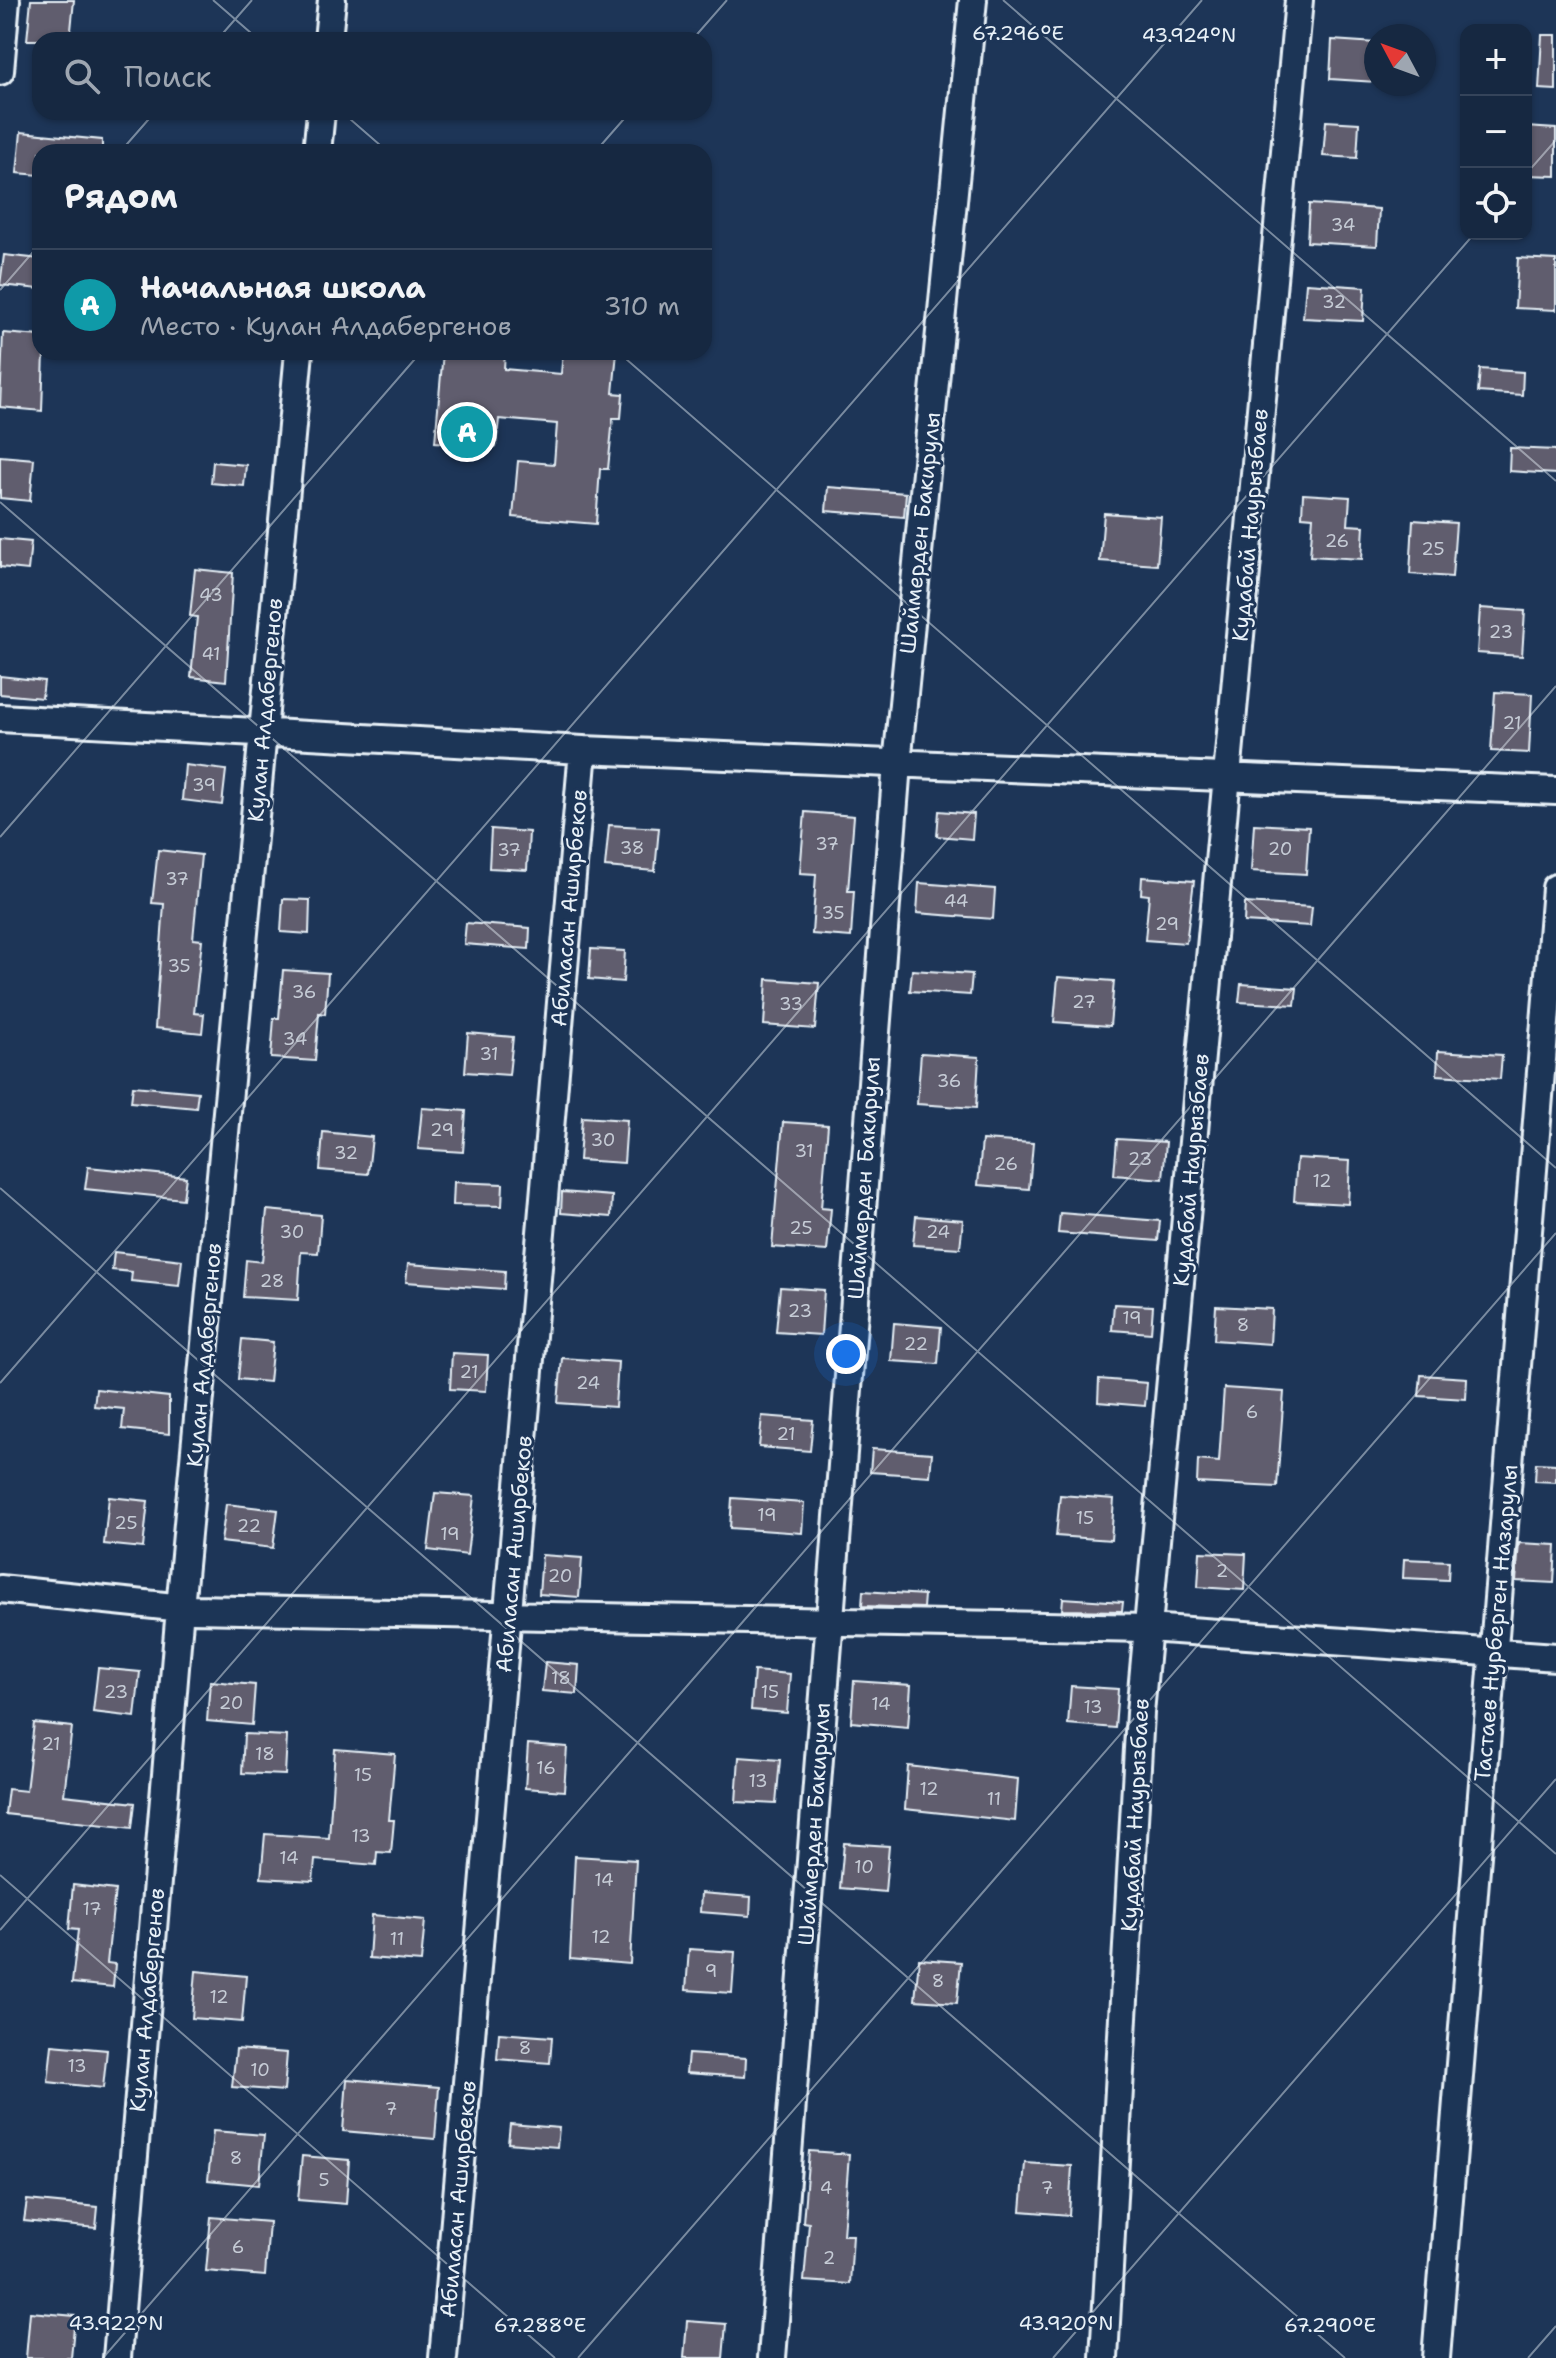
<!DOCTYPE html>
<html lang="ru">
<head>
<meta charset="utf-8">
<style>
	body { margin:0; font-family:"Shantell Sans",sans-serif; background:#1f3048; color:#f1f3f6 }
	.controls { position:absolute; right:24px; top:24px; display:grid; overflow:hidden; border-radius:16px; box-shadow:0 2px 6px #0004 }
	.controls button { width:72px; height:72px; display:grid; place-items:center; padding:0; border:0; border-bottom:2px solid #35445a; background:#162841; color:#f1f3f6; font:40px sans-serif }
	.compass { position:absolute; left:1364px; top:24px; width:72px; height:72px; border-radius:50%; background:#162841; box-shadow:0 2px 6px #0004; rotate:311deg }
	.you { position:absolute; left:846px; top:1354px; width:28px; height:28px; margin:-20px; border:6px solid #fff; border-radius:50%; background:#1a73e8; box-shadow:0 0 0 12px #1a73e833 }
	.badge { display:grid; place-items:center; width:52px; height:52px; border-radius:50%; background:#95b2f1; color:#fff; font-size:26px; font-weight:700 }
	.pin { position:absolute; translate:-50% -50%; border:4px solid #fff; box-shadow:0 2px 8px #0006 }
	.list { margin:0; padding:0; list-style:none }
	h2 { display:flex; justify-content:space-between; align-items:center; height:104px; margin:0; padding:0 32px; font-size:34px }
	h2 small { font-size:26px; font-weight:400; color:#9ea6b1 }
	.list li { display:grid; grid-template-columns:52px 1fr auto; gap:24px; align-items:center; box-sizing:border-box; height:112px; padding:0 32px; border-top:2px solid #35445a }
	.list b { display:block; font-size:30px; white-space:nowrap }
	.list p { margin:0; font-size:26px; white-space:nowrap; color:#9ea6b1 }
	.list em { font-size:26px; font-style:normal; color:#9ea6b1 }
	.icon { flex:none; width:44px; height:44px; fill:none; stroke:currentColor; stroke-width:2; stroke-linecap:round; stroke-linejoin:round }
	.map { position:relative; flex:none; width:1556px; height:2358px; overflow:hidden }
	.search { position:absolute; background:#162841; box-shadow:0 2px 6px #0004; left:32px; top:32px; width:680px; height:88px; display:flex; align-items:center; gap:20px; box-sizing:border-box; padding:0 28px; border-radius:24px; color:#9ea6b1; font-size:30px }
	.panel { position:absolute; background:#162841; box-shadow:0 2px 6px #0004; left:32px; top:144px; width:680px; height:216px; border-radius:24px }
	.map>svg:first-child { display:block }
	.building { fill:#615d6e; stroke:#e8f1f8; stroke-width:2 }
	.lines { fill:none; stroke-linecap:round; stroke-linejoin:round }
	.street-casing { stroke:#e8f1f8; stroke-width:32 }
	.street { stroke:#1d3557; stroke-width:26 }
	.ticks { fill:none; stroke:#e8f1f8; stroke-width:2; stroke-opacity:0.45 }
	.labels { text-anchor:middle; dominant-baseline:central; stroke-width:6; stroke-linejoin:round; paint-order:stroke }
	.number-label { font-size:18px; fill:#c6ccd6 }
	.street-label { font-size:22px; fill:#e8f1f8; stroke:#1d3557 }
	.ticks-label { font-size:20px; text-anchor:middle; fill:#e8f1f8; stroke:#1d3557; stroke-width:6; stroke-linejoin:round; paint-order:stroke }
</style>
</head>
<body>
<div class="map">
<svg width="1556" height="2358" viewBox="0 0 1556 2358">
	<rect width="100%" height="100%" fill="#1d3557"/>
	<filter id="ink" filterUnits="userSpaceOnUse"><feTurbulence type="fractalNoise" baseFrequency=".0125" numOctaves="2"/><feDisplacementMap in="SourceGraphic" scale="16" xChannelSelector="R" yChannelSelector="G"/><feConvolveMatrix kernelMatrix="1 2 1 2 8 2 1 2 1" color-interpolation-filters="sRGB"/></filter>
	<g filter="url(#ink)">
		<!-- building -->
		<path class="building" d="M31,0H74L70,40H27Z
			M1542,35H1556V90L1539,89Z
			M1332,40L1376,43V82L1330,79Z
			M1326,121L1359,123L1357,158L1323,156Z
			M1526,127L1556,129V176L1526,175Z
			M21,132L102,140V152H40V175L17,173Z
			M1309,204L1379,209L1377,246L1307,242Z
			M4,255L40,259V289L0,285Z
			M1518,258L1556,260V310L1515,308Z
			M1306,283L1365,287L1363,321L1303,318Z
			M3,333L40,336V352H44L42,411L0,407Z
			M443,352H505L504,369L561,374L563,352H617L613,393L623,394L621,418H613L608,469H600L596,524L513,517L518,461L554,464L557,424L499,419L496,447L435,442Z
			M1480,369L1523,372L1522,395L1478,392Z
			M1510,448L1556,450V474L1509,471Z
			M0,456L34,459L30,501L0,498Z
			M213,462L246,465L244,486L211,483Z
			M828,487L906,493L904,517L826,511Z
			M1303,494L1350,497L1348,525L1364,526L1362,559L1310,556L1313,517L1302,516Z
			M1104,513L1161,517L1157,565L1100,561Z
			M1413,520L1456,523L1452,577L1410,574Z
			M0,539L31,542L28,570L0,567Z
			M195,569L233,573L226,681L191,677L197,617L190,616Z
			M1480,608L1525,611L1522,656L1477,653Z
			M0,676L44,681L42,698L0,694Z
			M1495,692L1532,694L1529,753L1491,751Z
			M185,765L226,770L222,805L182,800Z
			M939,811L974,814L972,839L937,836Z
			M805,812L854,816L848,891H854L851,937L812,934L816,874L800,873Z
			M1254,824L1309,827L1306,874L1251,871Z
			M609,825L659,828L655,871L605,867Z
			M491,829L529,832L527,870L489,868Z
			M158,850L201,855L193,939L202,940L194,1013L204,1014L202,1033L155,1028L164,904L152,903Z
			M1142,877L1194,881L1186,943L1145,940L1149,895L1141,894Z
			M919,883L995,889L993,919L917,913Z
			M283,899L310,900L309,934L281,932Z
			M1245,903L1312,907L1310,926L1244,922Z
			M466,923L530,928L529,949L464,944Z
			M591,949L625,951L623,982L589,979Z
			M283,970L328,973L325,1014L319,1013L315,1061L271,1058L274,1018H279Z
			M912,970L972,974L970,995L910,991Z
			M1058,977L1114,981L1110,1026L1054,1022Z
			M767,979L819,983L815,1029L764,1025Z
			M1241,984L1297,988L1295,1005L1239,1002Z
			M468,1033L513,1037L509,1075L465,1072Z
			M1438,1051L1502,1055L1500,1079L1437,1075Z
			M921,1053L979,1057L976,1108L917,1104Z
			M133,1086L198,1092L196,1108L131,1102Z
			M422,1108L466,1111L463,1152L418,1149Z
			M582,1117L627,1120L624,1163L579,1160Z
			M783,1122L828,1125L821,1208L831,1209L827,1251L772,1247Z
			M323,1132L372,1137L368,1174L320,1170Z
			M1117,1139L1166,1142L1163,1179L1114,1175Z
			M982,1140L1033,1143L1029,1189L978,1185Z
			M1297,1158L1350,1161L1348,1204L1294,1201Z
			M88,1167L186,1177L183,1199L85,1189Z
			M454,1182L503,1184L502,1206L453,1205Z
			M562,1192L612,1196L611,1217L561,1213Z
			M267,1210L321,1215L318,1253L301,1252L298,1300L243,1297L246,1260L262,1262Z
			M1060,1213L1160,1221L1158,1241L1058,1233Z
			M916,1216L963,1220L960,1248L913,1245Z
			M114,1252L182,1260L179,1286L131,1281L132,1272L112,1270Z
			M408,1264L505,1271L504,1289L406,1282Z
			M780,1287L824,1290L821,1335L776,1332Z
			M1114,1304L1153,1306L1151,1333L1112,1330Z
			M1216,1306L1272,1309L1270,1344L1214,1340Z
			M894,1323L941,1327L938,1364L891,1361Z
			M242,1339L273,1342L269,1382L238,1379Z
			M452,1353L488,1355L486,1391L450,1389Z
			M562,1358L618,1362L615,1407L558,1403Z
			M1421,1375L1467,1378L1466,1399L1419,1396Z
			M1099,1379L1147,1383L1145,1406L1098,1402Z
			M1224,1388L1284,1392L1277,1487L1197,1483L1198,1460L1219,1462Z
			M96,1389L169,1397V1434L122,1429L124,1409L94,1406Z
			M762,1416L813,1420L810,1451L759,1447Z
			M872,1449L932,1453L930,1476L870,1472Z
			M1536,1463L1556,1464V1482L1535,1481Z
			M435,1493L474,1496L467,1555L428,1550Z
			M1060,1495L1114,1499L1111,1540L1056,1536Z
			M109,1497L148,1501L143,1548L104,1544Z
			M732,1498L804,1503L802,1533L730,1528Z
			M226,1504L278,1510L273,1548L221,1542Z
			M1519,1543L1556,1545L1554,1583L1516,1581Z
			M1200,1552L1246,1554L1244,1590L1198,1587Z
			M542,1555L582,1558L579,1597L539,1594Z
			M1404,1559L1449,1561L1448,1580L1403,1578Z
			M863,1591L924,1595L923,1608L862,1606Z
			M1063,1598L1123,1602L1122,1611L1062,1610Z
			M545,1662L579,1665L577,1694L542,1691Z
			M98,1668L140,1672L135,1717L93,1712Z
			M754,1671L790,1674L787,1713L751,1710Z
			M210,1681L255,1685L252,1725L207,1721Z
			M854,1681L911,1685L908,1727L851,1722Z
			M1071,1686L1118,1689L1115,1728L1068,1724Z
			M34,1723L72,1727L64,1795L135,1803L132,1828L5,1814L8,1789L26,1791Z
			M244,1734L287,1736L285,1775L242,1773Z
			M528,1744L567,1747L564,1791L525,1788Z
			M335,1749L395,1754L389,1820H394L391,1853L377,1852L376,1865L315,1860L313,1881L261,1878L265,1834L329,1838Z
			M739,1757L780,1760L776,1804L736,1802Z
			M908,1766L1018,1779L1015,1821L905,1809Z
			M844,1843L889,1846L885,1892L840,1888Z
			M575,1856L636,1860L630,1964L570,1959Z
			M73,1885L115,1890L107,1963L115,1964L113,1987L72,1983L78,1930L69,1929Z
			M701,1893L751,1897L750,1916L700,1912Z
			M372,1915L425,1920L421,1962L369,1958Z
			M689,1949L735,1952L732,1993L686,1990Z
			M919,1959L961,1962L957,2003L915,2000Z
			M196,1971L246,1976L242,2022L192,2018Z
			M499,2033L552,2037L550,2063L497,2059Z
			M52,2045L107,2050L103,2088L48,2082Z
			M236,2049L287,2053L284,2091L232,2087Z
			M688,2054L746,2058L745,2077L686,2073Z
			M347,2079L439,2087L435,2139L343,2131Z
			M510,2124L559,2128L557,2147L508,2143Z
			M213,2131L264,2135L259,2185L208,2180Z
			M809,2151L849,2154L843,2235H853L850,2284L804,2281L809,2223L803,2222Z
			M302,2156L349,2160L346,2204L298,2200Z
			M1025,2163L1072,2166L1069,2215L1021,2211Z
			M27,2200L98,2207L96,2228L24,2221Z
			M211,2217L269,2222L265,2276L206,2271Z
			M30,2312L75,2316L71,2358H26Z
			M687,2321L726,2324L723,2358H684Z"/>
		<g class="lines">
			<!-- street casing -->
			<g class="street-casing">
				<path id="street" d="M328,40L332,0
					M0,71L6,0
					M317,152L321,112
					M0,718L583,750L1556,791
					M0,1589L193,1609L1148,1628L1556,1657
					M117,2358L180,1608L299,352
					M443,2358L583,750
					M772,2358L897,764L973,0
					M1104,2358L1140,1713L1299,0
					M1436,2358L1556,888"/>
			</g>
			<!-- street -->
			<use href="#street" class="street"/>
		</g>
	</g>
	<!-- ticks -->
	<path class="ticks" d="M213,0L259,40M1003,0L1556,481M217,40L252,0M692,40L727,0M342,112L388,152M120,152L155,112M595,152L630,112M1526,174L1556,140M0,290L40,244M618,352L1556,1168M0,502L1556,1854M0,837L421,352M0,1188L1345,2358M0,1383L1202,0M0,1875L555,2358M0,1930L1474,234M103,2358L1556,686M578,2358L1556,1233M1053,2358L1556,1779M1528,2358L1556,2326"/>
	<g class="labels">
		<!-- number labels -->
		<g class="number-label">
			<text x="1343" y="225">34</text>
			<text x="1334" y="302">32</text>
			<text x="1337" y="541">26</text>
			<text x="1433" y="549">25</text>
			<text x="211" y="595">43</text>
			<text x="1501" y="632">23</text>
			<text x="211" y="654">41</text>
			<text x="1512" y="723">21</text>
			<text x="204" y="785">39</text>
			<text x="827" y="844">37</text>
			<text x="632" y="848">38</text>
			<text x="1280" y="849">20</text>
			<text x="509" y="850">37</text>
			<text x="177" y="879">37</text>
			<text x="956" y="901">44</text>
			<text x="833" y="913">35</text>
			<text x="1167" y="924">29</text>
			<text x="179" y="966">35</text>
			<text x="304" y="992">36</text>
			<text x="1084" y="1002">27</text>
			<text x="791" y="1004">33</text>
			<text x="295" y="1039">34</text>
			<text x="489" y="1054">31</text>
			<text x="949" y="1081">36</text>
			<text x="442" y="1130">29</text>
			<text x="603" y="1140">30</text>
			<text x="804" y="1151">31</text>
			<text x="346" y="1153">32</text>
			<text x="1140" y="1159">23</text>
			<text x="1006" y="1164">26</text>
			<text x="1322" y="1181">12</text>
			<text x="801" y="1228">25</text>
			<text x="292" y="1232">30</text>
			<text x="938" y="1232">24</text>
			<text x="272" y="1281">28</text>
			<text x="800" y="1311">23</text>
			<text x="1132" y="1318">19</text>
			<text x="1243" y="1325">8</text>
			<text x="916" y="1344">22</text>
			<text x="469" y="1372">21</text>
			<text x="588" y="1383">24</text>
			<text x="1252" y="1412">6</text>
			<text x="786" y="1434">21</text>
			<text x="767" y="1515">19</text>
			<text x="1085" y="1518">15</text>
			<text x="126" y="1523">25</text>
			<text x="249" y="1526">22</text>
			<text x="450" y="1534">19</text>
			<text x="1222" y="1571">2</text>
			<text x="560" y="1576">20</text>
			<text x="561" y="1678">18</text>
			<text x="116" y="1692">23</text>
			<text x="770" y="1692">15</text>
			<text x="231" y="1703">20</text>
			<text x="881" y="1704">14</text>
			<text x="1093" y="1707">13</text>
			<text x="51" y="1744">21</text>
			<text x="265" y="1754">18</text>
			<text x="546" y="1768">16</text>
			<text x="363" y="1775">15</text>
			<text x="758" y="1781">13</text>
			<text x="929" y="1789">12</text>
			<text x="994" y="1799">11</text>
			<text x="361" y="1836">13</text>
			<text x="289" y="1858">14</text>
			<text x="864" y="1867">10</text>
			<text x="604" y="1880">14</text>
			<text x="92" y="1909">17</text>
			<text x="601" y="1937">12</text>
			<text x="397" y="1939">11</text>
			<text x="711" y="1971">9</text>
			<text x="938" y="1981">8</text>
			<text x="219" y="1997">12</text>
			<text x="525" y="2048">8</text>
			<text x="77" y="2066">13</text>
			<text x="260" y="2070">10</text>
			<text x="391" y="2109">7</text>
			<text x="236" y="2158">8</text>
			<text x="324" y="2180">5</text>
			<text x="826" y="2188">4</text>
			<text x="1047" y="2188">7</text>
			<text x="238" y="2247">6</text>
			<text x="829" y="2258">2</text>
		</g>
		<!-- street labels -->
		<g class="street-label">
			<text transform="translate(1250 525) rotate(-85)">Кудабай Наурызбаев</text>
			<text transform="translate(920 533) rotate(-84)">Шаймерден Бакирулы</text>
			<text transform="translate(265 710) rotate(-85)">Кулан Алдабергенов</text>
			<text transform="translate(569 908) rotate(-85)">Абиласан Аширбеков</text>
			<text transform="translate(1191 1170) rotate(-85)">Кудабай Наурызбаев</text>
			<text transform="translate(864 1178) rotate(-86)">Шаймерден Бакирулы</text>
			<text transform="translate(204 1355) rotate(-85)">Кулан Алдабергенов</text>
			<text transform="translate(514 1554) rotate(-85)">Абиласан Аширбеков</text>
			<text transform="translate(1496 1623) rotate(-85)">Тастаев Нурберген Назарулы</text>
			<text transform="translate(1135 1815) rotate(-87)">Кудабай Наурызбаев</text>
			<text transform="translate(814 1824) rotate(-86)">Шаймерден Бакирулы</text>
			<text transform="translate(147 2000) rotate(-85)">Кулан Алдабергенов</text>
			<text transform="translate(458 2199) rotate(-85)">Абиласан Аширбеков</text>
		</g>
	</g>
	<g class="ticks-label">
		<text x="1018" y="40">67.296°E</text>
		<text x="1189" y="42">43.924°N</text>
		<text x="116" y="2330">43.922°N</text>
		<text x="1066" y="2330">43.920°N</text>
		<text x="540" y="2332">67.288°E</text>
		<text x="1330" y="2332">67.290°E</text>
	</g>
</svg>
<div class="controls">
<button>+</button>
<button>−</button>
<button><svg class="icon" aria-label="locate" viewBox="0 0 24 24"><circle cx="12" cy="12" r="6"/><path d="M12 2v4M12 18v4M2 12h4M18 12h4"/></svg></button>
</div>
<svg class="compass" viewBox="-18 -18 36 36"><path d="M0-13l5 13h-10z" fill="#e53935"/><path d="M0 13l5-13h-10z" fill="#9ea6b1"/></svg>
<div class="you"></div>
<div class="pin badge" style="left:467px;top:432px;background:#0f9aa8">A</div>
<div class="search"><svg class="icon" aria-label="search" viewBox="0 0 24 24"><circle cx="10" cy="10" r="6"/><path d="M15 15l6 6"/></svg>Поиск</div>
<section class="panel">
<h2>Рядом<small></small></h2>
<ul class="list">
<li><span class="badge" style="background:#0f9aa8">A</span><div><b>Начальная школа</b><p>Место · Кулан Алдабергенов</p></div><em>310 m</em></li>
</ul>
</section>
</div>
</body>
</html>
